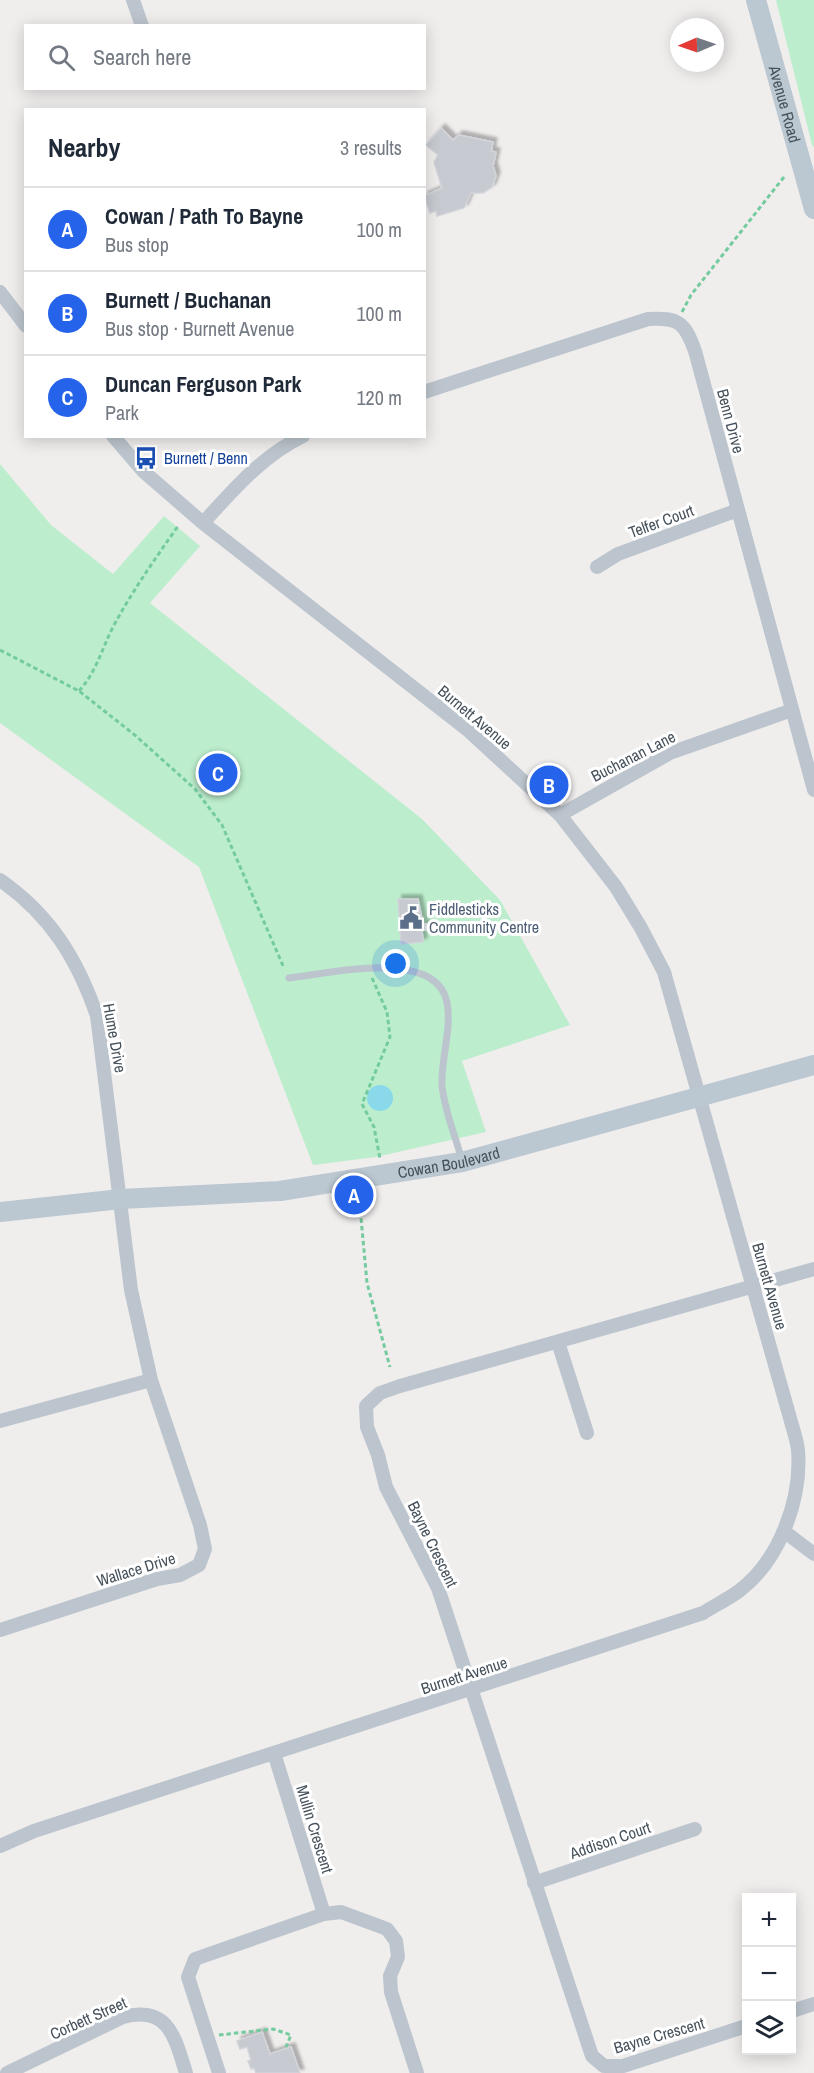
<!DOCTYPE html>
<html lang="en">
<head>
<meta charset="utf-8">
<style>
	body { margin:0; font-family:"Archivo Narrow",sans-serif; background:#f6f6f7; color:#1f2937 }
	.controls { position:absolute; right:18px; bottom:18px; display:grid; overflow:hidden; border-radius:0px; box-shadow:0 3px 15px #0003 }
	.controls button { width:54px; height:54px; display:grid; place-items:center; padding:0; border:0; border-bottom:2px solid #e0e1e3; background:#fff; color:#1f2937; font:30px sans-serif }
	.compass { position:absolute; left:670px; top:18px; width:54px; height:54px; border-radius:50%; background:#fff; box-shadow:0 3px 15px #0003; rotate:268deg }
	.you { position:absolute; left:396px; top:964px; width:21px; height:21px; margin:-15px; border:4px solid #fff; border-radius:50%; background:#1a73e8; box-shadow:0 0 0 9px #1a73e833 }
	.badge { display:grid; place-items:center; width:39px; height:39px; border-radius:50%; background:#2563eb; color:#fff; font-size:20px; font-weight:700 }
	.pin { position:absolute; translate:-50% -50%; border:3px solid #fff; box-shadow:0 2px 6px #0006 }
	.list { margin:0; padding:0; list-style:none }
	h2 { display:flex; justify-content:space-between; align-items:center; height:78px; margin:0; padding:0 24px; font-size:26px }
	h2 small { font-size:20px; font-weight:400; color:#747a83 }
	.list li { display:grid; grid-template-columns:39px 1fr auto; gap:18px; align-items:center; box-sizing:border-box; height:84px; padding:0 24px; border-top:2px solid #e0e1e3 }
	.list b { display:block; font-size:22px; white-space:nowrap }
	.list p { margin:0; font-size:20px; white-space:nowrap; color:#747a83 }
	.list em { font-size:20px; font-style:normal; color:#747a83 }
	.icon { flex:none; width:33px; height:33px; fill:none; stroke:currentColor; stroke-width:2; stroke-linecap:round; stroke-linejoin:round }
	.map { position:relative; flex:none; width:814px; height:2073px; overflow:hidden }
	.search { position:absolute; background:#fff; box-shadow:0 3px 15px #0003; left:24px; top:24px; width:402px; height:66px; display:flex; align-items:center; gap:15px; box-sizing:border-box; padding:0 21px; border-radius:0px; color:#747a83; font-size:22px }
	.panel { position:absolute; background:#fff; box-shadow:0 3px 15px #0003; left:24px; top:108px; width:402px; height:330px; border-radius:0px }
	.map>svg:first-child { display:block }
	.green { fill:#bceecd }
	.water { fill:#89d9eb }
	.building { fill:#c7cad0; stroke:#d1d4d9; stroke-width:1.5; filter:url(#shadow) }
	.lines { fill:none; stroke-linecap:round; stroke-linejoin:round }
	.path { stroke:#74cb9e; stroke-width:3; stroke-dasharray:4.5 3; stroke-linecap:butt }
	.lane { stroke:#bcc5cd; stroke-width:7 }
	.street { stroke:#bcc5cd; stroke-width:14 }
	.secondary { stroke:#bbc7d1; stroke-width:20 }
	.labels { text-anchor:middle; dominant-baseline:central; stroke-width:6; stroke-linejoin:round; paint-order:stroke }
	.street-label { font-size:16px; fill:#46515b; stroke:#fff }
	.transit-label { font-size:16px; fill:#164399; stroke:#fff; text-anchor:start }
	.service-label { font-size:16px; fill:#4e5e75; stroke:#fff; text-anchor:start }
</style>
</head>
<body>
<div class="map">
<svg width="814" height="2073" viewBox="0 0 814 2073">
	<defs>
		<filter id="shadow"><feDropShadow dx="4" dy="-4" stdDeviation="1.5" flood-color="#0004"/></filter>
	</defs>
	<rect width="100%" height="100%" fill="#f0eded"/>
	<!-- green -->
	<path class="green" d="M776,0H814V148L812,145Z
		M0,464L51,525L113,574L164,516L200,546L150,603L422,819L500,900L570,1025L462,1061L486,1132L376,1157L313,1165L199,867L0,723Z"/>
	<!-- water -->
	<path class="water" d="M367 1098a13 13 0 1 1 26 0a13 13 0 1 1-26 0Z"/>
	<!-- building -->
	<path class="building" d="M441,128L453,140L459,135L493,142L491,151L496,152L493,166L496,176L492,187L483,193H471L464,208L437,216L436,211L430,213L424,196L442,188L434,162L438,155L426,145Z
		M398,899H418L423,924H426V930H422L423,942L401,944Z
		M262,2032L270,2054L291,2047L300,2073H256L254,2068L251,2069L248,2061L251,2060L247,2047L240,2049L237,2041Z"/>
	<g class="lines">
		<!-- path -->
		<path class="path" d="M682,312L691,295L784,177
			M0,650L79,691L136,736L195,789L222,825L284,968
			M79,691C97,671 102,648 114,625C133,590 155,559 178,526
			M372,978L387,1012L390,1037L362,1104L374,1127L380,1159
			M359,1196L367,1283L390,1367
			M219,2035L273,2029L291,2035L286,2047"/>
		<!-- lane -->
		<path class="lane" d="M289,978C328,974 435,947 447,1002C452,1029 441,1058 442,1085C444,1110 456,1137 462,1161"/>
		<!-- street -->
		<path class="street" d="M133,0L142,26
			M0,292L26,326
			M424,392L648,319C679,317 685,323 695,351L814,790
			M203,523C233,490 262,456 303,436
			M597,567L618,554L738,510
			M560,815L670,753L792,710
			M0,880C50,915 77,958 97,1016L131,1290L151,1380L200,1525L205,1549L199,1565L180,1575L157,1579L0,1630
			M558,1342L587,1433
			M0,1421L151,1380
			M785,1532L814,1554
			M274,1753L324,1914
			M0,1846L34,1831L703,1613C714,1606 728,1599 739,1591C779,1561 802,1500 798,1450C797,1440 793,1429 790,1418L664,972L641,928L616,887L560,815L469,731L203,523L143,471L113,436
			M534,1883L695,1829
			M792,2011L814,2004
			M746,2026L623,2066H604L592,2056L438,1588L386,1487L378,1455L367,1427L366,1406L380,1393L400,1386L814,1269
			M7,2073L123,2017C169,2005 175,2038 186,2073
			M219,2073L188,1977L195,1959L324,1914L341,1912L387,1929L396,1941L398,1957L390,1976L391,1992L417,2073"/>
		<!-- secondary -->
		<g class="secondary">
			<path id="s1" d="M756,0L814,209"/>
			<path id="s2" d="M0,1212L121,1199L280,1191L462,1162L814,1065"/>
		</g>
	</g>
	<!-- icons -->
	<defs>
		<g id="bus-bare" transform="scale(1.8)"><path d="M-5-6H5V4H4V6H2V4H-2V6H-4V4H-5ZM-3.5-4V0h7V-4ZM-3.5 1.2v1.5H-2V1.2ZM2 1.2v1.5H3.5V1.2Z" fill="#1a4fb4" stroke="#fff" stroke-width="2.5" paint-order="stroke"/></g>
		<g id="civic-bare" transform="scale(1.8)"><path d="M-.6-6.5H3V-4.5H.6V-3L4-1V1h2V6H-6V1h2V-1L-.6-3ZM-1.2 2.5V6h2.4V2.5Z" fill="#5c6f8a" stroke="#fff" stroke-width="2.5" paint-order="stroke"/></g>
	</defs>
	<g fill-rule="evenodd">
		<use href="#bus-bare" x="146" y="458"/>
		<use href="#civic-bare" x="411" y="918"/>
	</g>
	<g class="labels">
		<!-- street labels -->
		<g class="street-label">
			<text stroke="none"><textPath href="#s1" startOffset="108">Avenue Road</textPath></text>
			<text transform="translate(731 421) rotate(75)">Benn Drive</text>
			<text transform="translate(661 521) rotate(-20)">Telfer Court</text>
			<text transform="translate(475 717) rotate(40)">Burnett Avenue</text>
			<text transform="translate(633 756) rotate(-27)">Buchanan Lane</text>
			<text transform="translate(115 1038) rotate(80)">Hume Drive</text>
			<text stroke="none"><textPath href="#s2" startOffset="452">Cowan Boulevard</textPath></text>
			<text transform="translate(770 1286) rotate(74)">Burnett Avenue</text>
			<text transform="translate(433 1544) rotate(64)">Bayne Crescent</text>
			<text transform="translate(136 1569) rotate(-17)">Wallace Drive</text>
			<text transform="translate(464 1675) rotate(-18)">Burnett Avenue</text>
			<text transform="translate(315 1829) rotate(73)">Mullin Crescent</text>
			<text transform="translate(610 1840) rotate(-19)">Addison Court</text>
			<text transform="translate(88 2018) rotate(-24)">Corbett Street</text>
			<text transform="translate(659 2035) rotate(-16)">Bayne Crescent</text>
		</g>
		<!-- transit labels -->
		<g class="transit-label">
			<text x="164" y="458">Burnett / Benn</text>
		</g>
		<!-- service labels -->
		<g class="service-label">
			<text x="429" y="909">Fiddlesticks<tspan x="429" dy="18">Community Centre</tspan></text>
		</g>
	</g>
</svg>
<div class="controls">
<button>+</button>
<button>−</button>
<button><svg class="icon" aria-label="layers" viewBox="0 0 24 24"><path d="M12 4l9 5-9 5-9-5zM3 14l9 5 9-5"/></svg></button>
</div>
<svg class="compass" viewBox="-18 -18 36 36"><path d="M0-13l5 13h-10z" fill="#e53935"/><path d="M0 13l5-13h-10z" fill="#747a83"/></svg>
<div class="you"></div>
<div class="pin badge" style="left:354px;top:1195px">A</div>
<div class="pin badge" style="left:549px;top:785px">B</div>
<div class="pin badge" style="left:218px;top:773px">C</div>
<div class="search"><svg class="icon" aria-label="search" viewBox="0 0 24 24"><circle cx="10" cy="10" r="6"/><path d="M15 15l6 6"/></svg>Search here</div>
<section class="panel">
<h2>Nearby<small>3 results</small></h2>
<ul class="list">
<li><span class="badge">A</span><div><b>Cowan / Path To Bayne</b><p>Bus stop</p></div><em>100 m</em></li>
<li><span class="badge">B</span><div><b>Burnett / Buchanan</b><p>Bus stop · Burnett Avenue</p></div><em>100 m</em></li>
<li><span class="badge">C</span><div><b>Duncan Ferguson Park</b><p>Park</p></div><em>120 m</em></li>
</ul>
</section>
</div>
</body>
</html>
